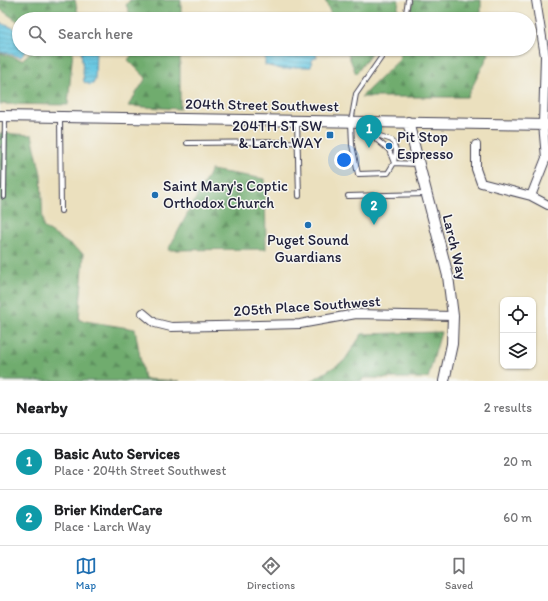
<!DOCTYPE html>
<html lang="en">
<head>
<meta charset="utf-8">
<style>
	body { margin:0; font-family:Itim,sans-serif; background:#f2f2f2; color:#202124 }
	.controls { position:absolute; right:12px; bottom:12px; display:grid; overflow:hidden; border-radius:8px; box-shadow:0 1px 3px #0004 }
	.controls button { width:36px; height:36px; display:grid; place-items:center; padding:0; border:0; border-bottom:1px solid #e0e0e0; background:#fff; color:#202124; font:20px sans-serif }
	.you { position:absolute; left:344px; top:160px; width:14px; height:14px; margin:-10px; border:3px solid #fff; border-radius:50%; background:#1a73e8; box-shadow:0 0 0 6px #1a73e833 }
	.badge { display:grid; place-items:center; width:26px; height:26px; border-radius:50%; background:#1f6fb2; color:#fff; font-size:13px; font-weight:700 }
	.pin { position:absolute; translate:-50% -33px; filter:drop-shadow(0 1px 2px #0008) }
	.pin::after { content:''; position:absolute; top:21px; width:14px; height:12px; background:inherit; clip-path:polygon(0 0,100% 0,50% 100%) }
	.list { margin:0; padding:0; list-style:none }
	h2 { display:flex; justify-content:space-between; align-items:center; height:52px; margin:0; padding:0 16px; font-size:17px }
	h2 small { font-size:13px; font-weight:400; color:#757577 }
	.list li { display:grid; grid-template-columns:26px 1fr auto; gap:12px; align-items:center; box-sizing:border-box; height:56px; padding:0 16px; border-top:1px solid #e0e0e0 }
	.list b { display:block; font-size:15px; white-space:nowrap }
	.list p { margin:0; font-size:13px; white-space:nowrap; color:#757577 }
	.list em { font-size:13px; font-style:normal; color:#757577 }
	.icon { flex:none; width:22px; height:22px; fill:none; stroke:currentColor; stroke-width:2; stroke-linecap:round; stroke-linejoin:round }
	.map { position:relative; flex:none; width:548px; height:381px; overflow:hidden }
	.search { position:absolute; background:#fff; box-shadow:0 1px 3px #0004; left:12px; right:12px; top:12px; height:44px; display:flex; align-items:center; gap:10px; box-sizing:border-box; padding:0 14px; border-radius:22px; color:#757577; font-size:15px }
	.sheet { height:164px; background:#fff }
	nav { display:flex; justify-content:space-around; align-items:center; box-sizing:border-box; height:56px; border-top:1px solid #e0e0e0; background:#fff; font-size:11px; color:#757577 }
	nav a { display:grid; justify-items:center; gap:2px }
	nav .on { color:#1f6fb2 }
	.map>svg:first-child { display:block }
	.forest { fill:url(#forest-firs); stroke:#486754 }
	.water { fill:url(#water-rules); stroke:#42748e }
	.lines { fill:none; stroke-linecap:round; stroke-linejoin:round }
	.service-casing { stroke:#403e4f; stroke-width:6 }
	.minor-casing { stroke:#403e4f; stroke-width:10 }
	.tertiary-casing { stroke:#403e4f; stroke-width:12 }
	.service { stroke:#fff; stroke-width:4 }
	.minor { stroke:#fff; stroke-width:8 }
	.tertiary { stroke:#fff; stroke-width:10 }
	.poi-dot { fill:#1f6fb2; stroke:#f6f6f2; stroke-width:1.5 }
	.labels { text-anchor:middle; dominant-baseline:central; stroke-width:3; stroke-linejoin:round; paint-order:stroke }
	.street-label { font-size:15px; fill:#22223b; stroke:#f6f6f2 }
	.poi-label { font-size:15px; fill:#22223b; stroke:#f6f6f2; text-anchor:start }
</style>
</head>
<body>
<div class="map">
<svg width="548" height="381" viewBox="0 0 548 381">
	<defs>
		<pattern id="forest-firs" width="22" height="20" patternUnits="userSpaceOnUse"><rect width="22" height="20" fill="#6fac6e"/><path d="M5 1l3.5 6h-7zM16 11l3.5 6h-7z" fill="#5b8c5c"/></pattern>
		<pattern id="water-rules" width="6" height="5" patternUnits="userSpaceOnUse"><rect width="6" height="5" fill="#63c6e1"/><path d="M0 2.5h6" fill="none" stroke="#51a0b8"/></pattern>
	</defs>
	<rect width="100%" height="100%" fill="#f6f6f2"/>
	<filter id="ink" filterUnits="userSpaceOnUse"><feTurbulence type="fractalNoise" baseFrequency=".025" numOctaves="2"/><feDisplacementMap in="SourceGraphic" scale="8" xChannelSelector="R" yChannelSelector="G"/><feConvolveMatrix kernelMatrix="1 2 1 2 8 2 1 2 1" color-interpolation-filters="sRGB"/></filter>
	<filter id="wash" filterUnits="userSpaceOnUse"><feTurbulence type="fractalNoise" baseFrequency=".012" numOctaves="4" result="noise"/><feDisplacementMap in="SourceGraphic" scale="16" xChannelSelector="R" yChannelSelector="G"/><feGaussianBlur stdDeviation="0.9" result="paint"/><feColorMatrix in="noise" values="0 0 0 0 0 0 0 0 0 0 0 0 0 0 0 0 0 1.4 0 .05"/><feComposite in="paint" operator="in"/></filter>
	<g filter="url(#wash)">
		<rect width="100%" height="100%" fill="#ebe0be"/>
		<!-- forest -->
		<path class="forest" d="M0,0H75L78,13L74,19H19V22L0,9Z
			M130,0H181V19H132L126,5Z
			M325,0H399L396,19H333Z
			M414,0H481V19H409Z
			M34,49H73L68,105L0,104V53L22,60Z
			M136,49H180V109L128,106L146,78L128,60Z
			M346,49H374L356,74Z
			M401,49H486L489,54L467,97H361L399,60Z
			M0,133L32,135L41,174L43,227L84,254L79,320L135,329L144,379L180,381H0Z
			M211,170L265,179L266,249L168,250Z
			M441,332L428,378H363L362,381H311L344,361L362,334Z"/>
		<!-- water -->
		<path class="water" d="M0,23L19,30V49H29L21,57L0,52Z
			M81,49H96L95,80L93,84L90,85L84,82Z
			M270,49H314L317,57L312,60L311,67H295L289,69H281L265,65V51Z"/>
	</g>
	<g filter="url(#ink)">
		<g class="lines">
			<!-- service casing -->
			<g class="service-casing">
				<path id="service" d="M405,19L408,0
					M387,49L356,94L351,122L352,145L358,174L388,173L394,163L418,164
					M60,118L61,211
					M297,121L299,196
					M377,122V140L389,150L394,163
					M377,135L392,140L396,150L394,163
					M187,143L298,142
					M348,196L426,194
					M4,197L5,117"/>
			</g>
			<!-- minor casing -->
			<g class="minor-casing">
				<path id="minor" d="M536,0L545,56L543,124L546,158H548
					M476,145V169L481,183L531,196L548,205
					M531,196L546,158
					M143,313L155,323L171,327L300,324L356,314L453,316"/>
			</g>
			<!-- tertiary casing -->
			<g class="tertiary-casing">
				<path id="tertiary" d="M0,116L548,125
					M408,122L448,276L453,316L452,344L444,381"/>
			</g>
			<!-- service -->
			<use href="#service" class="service"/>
			<!-- minor -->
			<use href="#minor" class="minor"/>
			<!-- tertiary -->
			<use href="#tertiary" class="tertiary"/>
		</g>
	</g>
	<!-- markers -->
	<g class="poi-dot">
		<rect x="326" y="131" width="8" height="8" rx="2"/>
		<circle cx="389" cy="146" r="4"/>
		<circle cx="155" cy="195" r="4"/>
		<circle cx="308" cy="225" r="4"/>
	</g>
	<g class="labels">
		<!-- street labels -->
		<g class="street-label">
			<text transform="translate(262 105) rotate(1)">204th Street Southwest</text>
			<text transform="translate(455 247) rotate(77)">Larch Way</text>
			<text transform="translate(307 306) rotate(-4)">205th Place Southwest</text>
		</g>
		<!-- poi labels -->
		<g class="poi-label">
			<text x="322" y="126" text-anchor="end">204TH ST SW<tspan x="322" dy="17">&amp; Larch WAY</tspan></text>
			<text x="397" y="137">Pit Stop<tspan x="397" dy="17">Espresso</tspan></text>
			<text x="163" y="186">Saint Mary's Coptic<tspan x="163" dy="17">Orthodox Church</tspan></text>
			<text x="308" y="240" text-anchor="middle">Puget Sound<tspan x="308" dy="17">Guardians</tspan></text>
		</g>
	</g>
</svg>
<div class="controls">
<button><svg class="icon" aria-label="locate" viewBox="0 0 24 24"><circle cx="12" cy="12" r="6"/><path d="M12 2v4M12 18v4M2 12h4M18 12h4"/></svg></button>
<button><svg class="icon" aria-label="layers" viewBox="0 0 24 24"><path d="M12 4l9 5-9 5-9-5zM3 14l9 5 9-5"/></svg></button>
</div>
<div class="you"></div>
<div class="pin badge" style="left:369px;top:148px;background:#0f9aa8">1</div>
<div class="pin badge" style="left:374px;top:225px;background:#0f9aa8">2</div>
<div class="search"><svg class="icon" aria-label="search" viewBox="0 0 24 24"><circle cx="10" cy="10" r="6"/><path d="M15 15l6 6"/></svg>Search here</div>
</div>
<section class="sheet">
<h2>Nearby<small>2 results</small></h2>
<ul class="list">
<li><span class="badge" style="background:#0f9aa8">1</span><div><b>Basic Auto Services</b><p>Place · 204th Street Southwest</p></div><em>20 m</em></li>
<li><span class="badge" style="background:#0f9aa8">2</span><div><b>Brier KinderCare</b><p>Place · Larch Way</p></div><em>60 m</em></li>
</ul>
</section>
<nav>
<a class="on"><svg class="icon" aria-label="map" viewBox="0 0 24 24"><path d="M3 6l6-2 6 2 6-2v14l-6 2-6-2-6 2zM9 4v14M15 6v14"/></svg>Map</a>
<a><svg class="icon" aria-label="directions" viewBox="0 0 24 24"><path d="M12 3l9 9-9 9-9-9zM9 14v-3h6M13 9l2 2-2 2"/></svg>Directions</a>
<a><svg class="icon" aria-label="saved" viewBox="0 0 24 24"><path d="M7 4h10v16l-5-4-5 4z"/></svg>Saved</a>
</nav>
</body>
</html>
